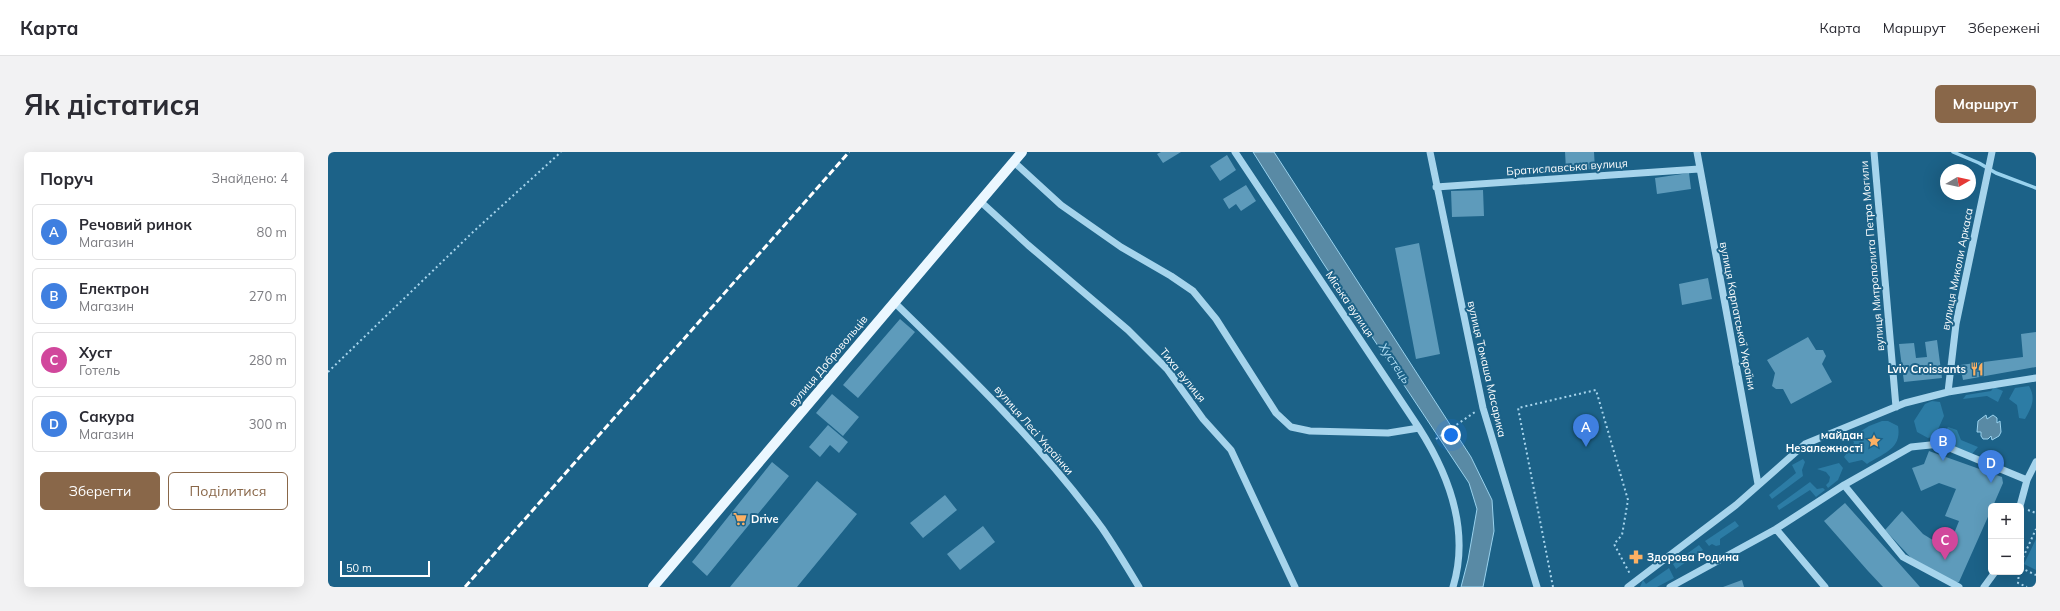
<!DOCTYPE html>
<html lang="uk">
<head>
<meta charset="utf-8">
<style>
	body { margin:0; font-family:Mulish,sans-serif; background:#f2f2f3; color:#2b2b33 }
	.controls { position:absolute; right:12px; bottom:12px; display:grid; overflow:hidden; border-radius:6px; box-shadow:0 4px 16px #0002 }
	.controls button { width:36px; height:36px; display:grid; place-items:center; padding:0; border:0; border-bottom:1px solid #e1e1e2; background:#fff; color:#2b2b33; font:20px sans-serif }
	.compass { position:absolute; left:1612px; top:12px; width:36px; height:36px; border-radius:50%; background:#fff; box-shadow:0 4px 16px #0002; rotate:81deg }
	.scale { position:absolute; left:12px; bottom:10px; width:90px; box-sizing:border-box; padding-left:4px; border:2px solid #fff; border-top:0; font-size:11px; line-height:14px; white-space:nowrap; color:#fff; -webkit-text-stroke:3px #1c6288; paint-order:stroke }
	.you { position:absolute; left:1123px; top:283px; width:14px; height:14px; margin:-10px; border:3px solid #fff; border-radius:50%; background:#1a73e8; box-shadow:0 0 0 6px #1a73e833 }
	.badge { display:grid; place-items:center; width:26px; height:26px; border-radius:50%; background:#896749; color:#fff; font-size:13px; font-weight:700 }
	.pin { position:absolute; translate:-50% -33px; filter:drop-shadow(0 1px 2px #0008) }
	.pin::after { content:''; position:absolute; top:21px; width:14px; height:12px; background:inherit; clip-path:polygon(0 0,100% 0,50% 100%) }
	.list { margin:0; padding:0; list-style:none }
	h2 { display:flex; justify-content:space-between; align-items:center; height:52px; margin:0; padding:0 16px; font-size:17px }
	h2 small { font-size:13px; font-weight:400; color:#7c7c81 }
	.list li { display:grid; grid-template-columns:26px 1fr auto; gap:12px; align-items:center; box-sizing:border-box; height:56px; margin:0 8px 8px; padding:0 8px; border:1px solid #e1e1e2; border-radius:6px }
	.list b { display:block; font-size:15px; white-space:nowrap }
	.list p { margin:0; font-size:13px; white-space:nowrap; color:#7c7c81 }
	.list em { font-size:13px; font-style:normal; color:#7c7c81 }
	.actions { display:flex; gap:8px; padding:12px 16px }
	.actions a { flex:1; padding:9px 0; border:1px solid #896749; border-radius:6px; text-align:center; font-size:14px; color:#896749 }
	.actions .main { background:#896749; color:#fff }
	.map { position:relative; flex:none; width:1708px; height:435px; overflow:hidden; border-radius:6px }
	header { display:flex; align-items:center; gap:24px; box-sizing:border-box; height:56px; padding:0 20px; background:#fff; border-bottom:1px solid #e1e1e2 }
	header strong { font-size:19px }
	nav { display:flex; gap:22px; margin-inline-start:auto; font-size:14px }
	.intro { display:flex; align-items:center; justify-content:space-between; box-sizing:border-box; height:96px; padding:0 24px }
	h1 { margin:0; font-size:28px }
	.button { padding:10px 18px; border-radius:6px; background:#896749; color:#fff; font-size:14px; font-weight:700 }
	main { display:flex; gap:24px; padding:0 24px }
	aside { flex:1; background:#fff; border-radius:6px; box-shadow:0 4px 16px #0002 }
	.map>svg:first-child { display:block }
	.green { fill:#2c7ca5 }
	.water { fill:#598aa5; stroke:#99d2ee }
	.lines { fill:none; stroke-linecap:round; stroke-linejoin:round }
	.stream { stroke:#99d2ee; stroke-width:3.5 }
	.building { fill:#5e9bbb }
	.path { stroke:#a6d4ec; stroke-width:2; stroke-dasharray:2 3; stroke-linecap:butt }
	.minor { stroke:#a6d4ec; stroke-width:7 }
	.major { stroke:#ebf7ff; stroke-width:10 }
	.rail { stroke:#fff; stroke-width:3; stroke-dasharray:7 3; stroke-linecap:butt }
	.labels { text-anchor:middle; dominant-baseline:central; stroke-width:4; stroke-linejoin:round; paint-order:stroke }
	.street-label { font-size:11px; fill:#fff; stroke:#1c6288 }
	.poi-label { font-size:11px; font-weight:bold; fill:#fff; stroke:#1c6288; text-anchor:end }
	.water-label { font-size:12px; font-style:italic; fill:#b1ddf3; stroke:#1c6288 }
</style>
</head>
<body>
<header>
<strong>Карта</strong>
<nav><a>Карта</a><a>Маршрут</a><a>Збережені</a></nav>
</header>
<div class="intro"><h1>Як дістатися</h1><a class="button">Маршрут</a></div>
<main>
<aside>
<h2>Поруч<small>Знайдено: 4</small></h2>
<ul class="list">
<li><span class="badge" style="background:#3f7fe0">A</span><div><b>Речовий ринок</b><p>Магазин</p></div><em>80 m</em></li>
<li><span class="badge" style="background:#3f7fe0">B</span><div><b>Електрон</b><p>Магазин</p></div><em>270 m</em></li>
<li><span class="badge" style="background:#d1479c">C</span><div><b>Хуст</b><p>Готель</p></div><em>280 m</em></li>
<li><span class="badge" style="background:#3f7fe0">D</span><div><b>Сакура</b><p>Магазин</p></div><em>300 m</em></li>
</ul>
<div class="actions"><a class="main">Зберегти</a><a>Поділитися</a></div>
</aside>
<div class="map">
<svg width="1708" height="435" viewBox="0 0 1708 435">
	<rect width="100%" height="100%" fill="#1c6288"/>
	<!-- green -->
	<path class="green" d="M1701,234C1708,246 1704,255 1697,267L1691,266L1689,253L1681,247L1687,236Z
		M1666,235L1675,239L1670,250L1659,244L1635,247L1638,243L1663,239Z
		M1604,249L1612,250L1616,264L1607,284L1600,286L1589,280L1586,269L1597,252Z
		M1554,269H1560L1570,274C1574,297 1556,301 1539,312L1534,308L1521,311L1516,305L1526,291L1524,285L1541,274Z
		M1620,275L1629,278L1633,288L1650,295L1644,302L1611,289Z
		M1475,307L1477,310L1474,318L1475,324L1444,347L1441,343L1468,321L1464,313Z
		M1511,311L1515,316L1510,328L1500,336L1498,333L1501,330L1502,325L1498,320L1489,317Z
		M1482,330L1489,337L1495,336L1497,338L1488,345L1482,338L1451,358L1449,354Z
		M1407,369L1411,374L1392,387V393L1388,394L1384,392L1381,394L1377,389Z
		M1708,387V418L1696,412Z
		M1371,393L1375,398L1348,417L1345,412Z
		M1341,416L1346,426L1329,435H1312L1315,428L1318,432Z"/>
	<!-- water -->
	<path class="water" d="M925,0H946L1143,305L1164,348L1166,379L1155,435H1133L1140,408L1149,357L1141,331L995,111Z
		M1658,263L1659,267L1665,263L1669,266V271L1672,269L1673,280L1671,284L1664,288L1663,284L1660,287H1655L1653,284V280H1649L1650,269Z"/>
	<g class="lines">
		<!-- stream -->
		<path class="stream" d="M1625,0L1651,11L1668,21L1708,36"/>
	</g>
	<!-- building -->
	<path class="building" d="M833,0H853L835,11L829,2Z
		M1237,0H1266L1267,17L1238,18Z
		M899,3L908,18L892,29L882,14Z
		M1361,21L1363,37L1329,42L1327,26Z
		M918,33L928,49L913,59L908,52L901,57L895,47Z
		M1155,38L1156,64L1124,65L1123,39Z
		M1091,91L1112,202L1088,207L1067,96Z
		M1380,126L1384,147L1354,153L1351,132Z
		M572,167L587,180L530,246L515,233Z
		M1708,180V215L1635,228L1632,213L1695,205L1693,182Z
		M1480,185L1488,198H1495L1498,204L1494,212L1504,230L1463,252L1455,237H1448L1444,234L1447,221L1439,208Z
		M1609,188L1614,226L1576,230L1571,192L1586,191L1588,206L1599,205L1597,190Z
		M504,242L531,265L515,284L488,261Z
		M500,273L520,290L511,301L502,293L492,305L481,295Z
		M1601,299L1674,325L1675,331L1665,354H1663V358L1631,430L1626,431L1585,408L1557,378L1574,359L1595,382L1616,395L1621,394L1631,369L1617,364L1628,337L1611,331L1593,339L1584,316L1596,312Z
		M444,310L461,324L379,424L364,410Z
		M489,329L529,362L469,435H402Z
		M617,343L629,358L595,386L582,371Z
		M1517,351L1585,427L1592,435H1555L1540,419L1496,369Z
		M655,374L667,390L632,418L619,402Z
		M1414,428L1416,435H1395Z"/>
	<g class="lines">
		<!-- path -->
		<path class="path" d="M0,220L145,80L233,0
			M1108,287L1147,260
			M1700,358L1708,361
			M1693,410L1708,377
			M1693,416L1708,423
			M1691,420L1690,431L1699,435
			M1225,435L1190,256L1268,238L1300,348L1294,383L1286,392L1302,422"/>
		<!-- minor -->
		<path class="minor" d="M907,0L1091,276C1121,323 1142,379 1125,435
			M1102,0L1155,256L1209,435
			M1369,0L1430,332
			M1546,0L1568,255
			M686,10L733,53L793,95L843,124L865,139L888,167L948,261L963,275L982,279L1060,281L1091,276
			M1108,35L1371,17
			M653,50L700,93L800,178L839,217L875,267L903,298L967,435
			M566,150C639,221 713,293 774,376C787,395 799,415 811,435
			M1620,240L1628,172L1664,0
			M1516,333L1575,405L1631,435
			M1692,354L1699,328L1708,310
			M1448,377L1497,435
			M1300,435L1408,353L1477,292L1577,251L1620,240L1708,226
			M1342,435L1448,377L1516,333L1583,295L1612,292L1699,328
			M1656,435L1667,420"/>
		<!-- major -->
		<path class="major" d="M325,435L694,0"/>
		<!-- rail -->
		<path class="rail" d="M137,435L521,0"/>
	</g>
	<!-- icons -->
	<defs>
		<g id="restaurant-bare" transform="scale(1.08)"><path d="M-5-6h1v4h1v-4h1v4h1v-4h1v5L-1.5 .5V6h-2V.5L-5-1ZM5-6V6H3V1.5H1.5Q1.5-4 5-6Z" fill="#fcb063" stroke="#1c6288" stroke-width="2.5" paint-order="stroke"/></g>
		<g id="sight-bare" transform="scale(1.08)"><path d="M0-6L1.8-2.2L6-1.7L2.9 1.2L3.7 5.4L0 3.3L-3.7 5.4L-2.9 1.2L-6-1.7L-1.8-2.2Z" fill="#fcb063" stroke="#1c6288" stroke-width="2.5" paint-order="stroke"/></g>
		<g id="supermarket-bare" transform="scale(1.08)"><path d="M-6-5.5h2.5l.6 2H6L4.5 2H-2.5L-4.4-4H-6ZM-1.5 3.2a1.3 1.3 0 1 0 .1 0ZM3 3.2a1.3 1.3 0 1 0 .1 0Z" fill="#fcb063" stroke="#1c6288" stroke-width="2.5" paint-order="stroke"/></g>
		<g id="pharmacy-bare" transform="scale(1.08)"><path d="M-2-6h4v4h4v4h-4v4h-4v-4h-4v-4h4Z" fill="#fcb063" stroke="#1c6288" stroke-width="2.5" paint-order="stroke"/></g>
	</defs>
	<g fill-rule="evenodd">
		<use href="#restaurant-bare" x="1649" y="217"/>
		<use href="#sight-bare" x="1546" y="289"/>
		<use href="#supermarket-bare" x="412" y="367"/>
		<use href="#pharmacy-bare" x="1308" y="405"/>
	</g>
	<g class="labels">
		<!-- street labels -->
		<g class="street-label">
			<text transform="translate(1239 15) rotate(-4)">Братиславська вулиця</text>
			<text transform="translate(1544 104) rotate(-95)">вулиця Митрополита Петра Могили</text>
			<text transform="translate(1629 117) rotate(-79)">вулиця Миколи Аркаса</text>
			<text transform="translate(1022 152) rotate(56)">Міська вулиця</text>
			<text transform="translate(1410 164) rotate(79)">вулиця Карпатської України</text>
			<text transform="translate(500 209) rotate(-50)">вулиця Добровольців</text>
			<text transform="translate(1159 217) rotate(77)">вулиця Томаша Масарика</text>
			<text transform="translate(855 223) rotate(51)">Тиха вулиця</text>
			<text transform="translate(706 278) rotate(49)">вулиця Лесі Українки</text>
		</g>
		<!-- poi labels -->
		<g class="poi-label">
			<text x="1638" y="217">Lviv Croissants</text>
			<text x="1535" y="283">майдан<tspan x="1535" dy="13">Незалежності</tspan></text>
			<text x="423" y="367" text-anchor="start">Drive</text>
			<text x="1319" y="405" text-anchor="start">Здорова Родина</text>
		</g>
		<!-- water labels -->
		<g class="water-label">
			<text transform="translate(1067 211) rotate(56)">Хустець</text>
		</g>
	</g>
</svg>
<div class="controls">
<button>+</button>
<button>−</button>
</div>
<svg class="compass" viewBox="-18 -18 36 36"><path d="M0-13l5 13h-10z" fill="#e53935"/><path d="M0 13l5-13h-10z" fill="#7c7c81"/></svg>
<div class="scale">50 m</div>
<div class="you"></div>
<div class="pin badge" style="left:1258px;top:295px;background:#3f7fe0">A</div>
<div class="pin badge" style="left:1615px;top:309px;background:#3f7fe0">B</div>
<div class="pin badge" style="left:1617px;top:408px;background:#d1479c">C</div>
<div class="pin badge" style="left:1663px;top:331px;background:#3f7fe0">D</div>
</div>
</main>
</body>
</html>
